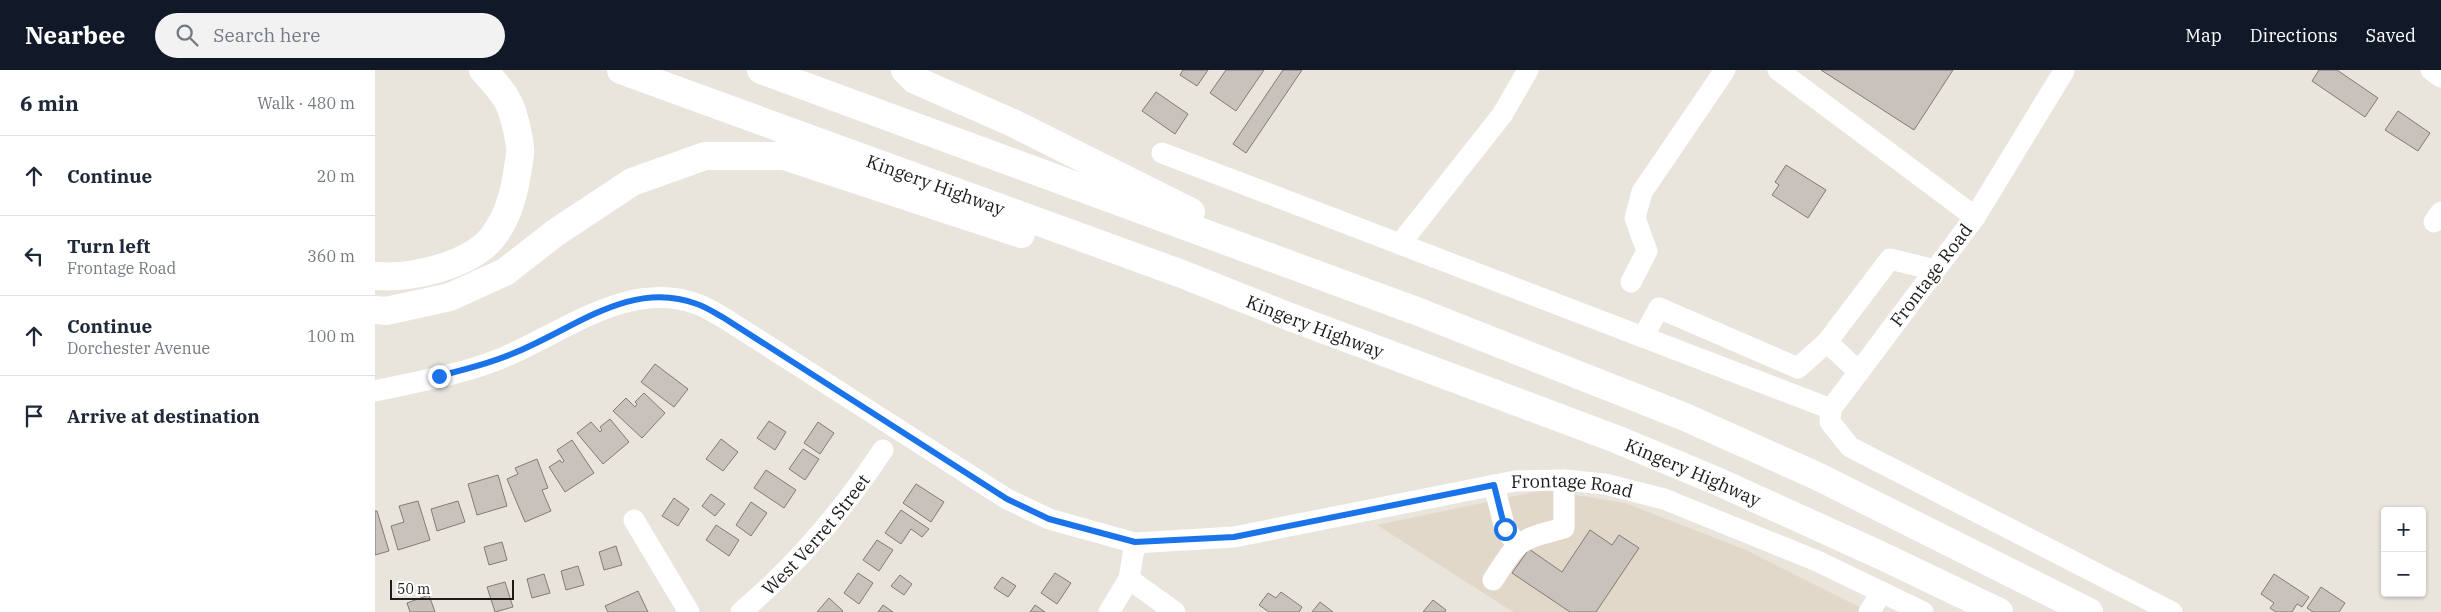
<!DOCTYPE html>
<html lang="en">
<head>
<meta charset="utf-8">
<style>
	body { margin:0; font-family:"IBM Plex Serif",serif; background:#f2f2f3; color:#1f2937 }
	.controls { position:absolute; right:15px; bottom:15px; display:grid; overflow:hidden; border-radius:5px; box-shadow:0 1px 4px #0004 }
	.controls button { width:45px; height:45px; display:grid; place-items:center; padding:0; border:0; border-bottom:1px solid #e0e1e3; background:#fff; color:#1f2937; font:25px sans-serif }
	.scale { position:absolute; left:15px; bottom:12px; width:124px; box-sizing:border-box; padding-left:5px; border:2px solid #1d1b18; border-top:0; font-size:14px; line-height:18px; white-space:nowrap; color:#1d1b18; -webkit-text-stroke:4px #fff; paint-order:stroke }
	.stop { position:absolute; width:15px; height:15px; margin:-11px; border:4px solid #1a73e8; border-radius:50%; background:#fff }
	.stop.end { background:#1a73e8; border-color:#fff; box-shadow:0 1px 5px #0008 }
	.list { margin:0; padding:0; list-style:none }
	h2 { display:flex; justify-content:space-between; align-items:center; height:65px; margin:0; padding:0 20px; font-size:21px }
	h2 small { font-size:16px; font-weight:400; color:#747a83 }
	.list li { display:grid; grid-template-columns:32px 1fr auto; gap:15px; align-items:center; box-sizing:border-box; height:80px; padding:0 20px; border-top:1px solid #e0e1e3 }
	.list b { display:block; font-size:19px; white-space:nowrap }
	.list p { margin:0; font-size:16px; white-space:nowrap; color:#747a83 }
	.list em { font-size:16px; font-style:normal; color:#747a83 }
	.icon { flex:none; width:28px; height:28px; fill:none; stroke:currentColor; stroke-width:2; stroke-linecap:round; stroke-linejoin:round }
	.map { position:relative; flex:none; width:2066px; height:542px; overflow:hidden }
	header { display:flex; align-items:center; gap:30px; box-sizing:border-box; height:70px; padding:0 25px; background:#111827; color:#fff }
	header strong { font-size:24px }
	nav { display:flex; gap:28px; margin-inline-start:auto; font-size:18px }
	.search { width:350px; height:45px; background:#f2f2f3; display:flex; align-items:center; gap:12px; box-sizing:border-box; padding:0 18px; border-radius:28px; color:#747a83; font-size:19px }
	main { display:flex }
	aside { flex:1; background:#fff }
	.map>svg:first-child { display:block }
	.built { fill:#e2d8ca }
	.building { fill:#c9c1bb; stroke:#837b76 }
	.lines { fill:none; stroke-linecap:round; stroke-linejoin:round }
	.minor { stroke:#fff; stroke-width:21 }
	.highway { stroke:#fff; stroke-width:28 }
	.route { stroke:#1a73e8; stroke-width:6 }
	.labels { text-anchor:middle; dominant-baseline:central; stroke-width:4; stroke-linejoin:round; paint-order:stroke }
	.street-label { font-size:18px; fill:#1d1b18; stroke:#fff }
</style>
</head>
<body>
<header>
<strong>Nearbee</strong>
<div class="search"><svg class="icon" aria-label="search" viewBox="0 0 24 24"><circle cx="10" cy="10" r="6"/><path d="M15 15l6 6"/></svg>Search here</div>
<nav><a>Map</a><a>Directions</a><a>Saved</a></nav>
</header>
<main>
<aside>
<h2>6 min<small>Walk · 480 m</small></h2>
<ul class="list">
<li><svg class="icon" aria-label="ahead" viewBox="0 0 24 24"><path d="M12 20V5M6 11l6-6 6 6"/></svg><div><b>Continue</b></div><em>20 m</em></li>
<li><svg class="icon" aria-label="left" viewBox="0 0 24 24"><path d="M17 20v-9H6M10 6l-5 5 5 5"/></svg><div><b>Turn left</b><p>Frontage Road</p></div><em>360 m</em></li>
<li><svg class="icon" aria-label="ahead" viewBox="0 0 24 24"><path d="M12 20V5M6 11l6-6 6 6"/></svg><div><b>Continue</b><p>Dorchester Avenue</p></div><em>100 m</em></li>
<li><svg class="icon" aria-label="arrive" viewBox="0 0 24 24"><path d="M6 21V4h12l-3 4 3 4H6"/></svg><div><b>Arrive at destination</b></div></li>
</ul>
</aside>
<div class="map">
<svg width="2066" height="542" viewBox="0 0 2066 542">
	<rect width="100%" height="100%" fill="#e9e4dc"/>
	<!-- built -->
	<path class="built" d="M1169,420L1250,433L1371,480L1494,542H1138L1002,455Z"/>
	<!-- building -->
	<path class="building" d="M808,0H833L822,16L805,5Z
		M851,0H889L861,41L835,23Z
		M908,0H927L871,83L858,74Z
		M1446,0H1578L1539,60Z
		M1944,0H1962L2003,28L1990,47L1937,11Z
		M781,22L813,44L800,64L767,41Z
		M2023,41L2055,63L2043,81L2010,60Z
		M1411,95L1451,120L1433,148L1397,125L1404,115L1400,112Z
		M280,294L313,319L299,337L266,312Z
		M269,323L290,343L267,368L238,341L251,328L260,337L262,334L260,332Z
		M235,349L254,372L228,394L202,363L216,352L225,362L227,360L225,357Z
		M394,351L411,362L400,380L382,368Z
		M443,352L459,363L445,384L429,373Z
		M346,369L363,382L348,401L331,389Z
		M197,370L219,403L190,422L174,397L185,390L187,393L189,391L182,380Z
		M428,379L444,389L430,410L414,399Z
		M162,389L173,418L167,420L176,441L150,452L132,409L143,404L140,398Z
		M391,400L421,420L409,438L379,418Z
		M123,405L132,436L102,445L93,414Z
		M541,414L569,432L556,452L528,433Z
		M336,424L350,434L340,446L327,436Z
		M299,428L314,439L303,456L287,446Z
		M43,431L55,470L23,480L16,456L29,452L24,436Z
		M83,431L90,452L62,461L56,439Z
		M376,432L392,443L376,466L361,455Z
		M526,440L554,459L547,467L536,459L526,474L510,463Z
		M0,441H2L14,481L0,485Z
		M341,455L364,470L354,486L331,470Z
		M1215,460L1237,475L1244,465L1264,478L1221,542H1195L1137,503L1154,479L1187,502Z
		M502,470L518,480L504,501L488,490Z
		M127,472L132,490L114,495L109,477Z
		M241,476L247,495L229,500L224,482Z
		M203,496L209,515L191,520L186,501Z
		M483,503L498,513L484,534L469,523Z
		M680,503L696,513L682,534L666,523Z
		M169,504L175,523L157,528L152,509Z
		M1899,504L1934,527L1927,537L1922,534L1917,542H1901L1895,538L1899,533L1886,524Z
		M525,505L537,514L529,525L516,516Z
		M627,507L641,516L633,527L619,518Z
		M130,512L138,537L120,542L112,517Z
		M1946,517L1970,533L1964,542H1938L1932,538Z
		M263,521L273,542H233L230,536Z
		M906,522L927,537L924,542H894L884,535L893,523L901,528Z
		M54,525L60,542H35L32,533Z
		M454,528L468,541L467,542H442Z
		M1058,530L1071,540L1070,542H1048Z
		M945,532L958,542H937Z
		M508,535L518,542H503Z
		M660,535L670,542H655Z"/>
	<g class="lines">
		<!-- minor -->
		<g class="minor">
			<path d="M1403,0L1600,147"/>
			<path d="M2056,0L2066,7"/>
			<path d="M1689,1L1600,147L1456,339L1455,352L1475,377L1797,542"/>
			<path d="M787,83L1456,339"/>
			<path d="M2059,152L2066,142"/>
			<path d="M1025,174L1127,45L1153,0"/>
			<path d="M1256,212L1272,181L1260,148L1267,122L1350,0"/>
			<path d="M1268,267L1284,238L1423,298L1452,272L1515,189L1560,200"/>
			<path d="M1452,272L1484,302"/>
			<path id="s1" d="M0,321C40,312 84,305 122,290C184,266 252,208 322,234C331,237 340,243 349,248L632,429L674,449L760,473L859,467L1140,411L1189,410L1230,414L1289,429L1442,491L1548,542"/>
			<path d="M1119,415L1130,459L1142,474"/>
			<path d="M259,450L314,542"/>
			<path d="M754,509L800,542"/>
			<path d="M1118,510C1144,470 1142,470 1189,458V410"/>
			<path id="s2" d="M366,542C422,495 468,440 508,380"/>
			<path d="M734,542L754,509L760,473"/>
			<path d="M1494,542L1507,522"/>
		</g>
		<!-- highway -->
		<g class="highway">
			<path id="s3" d="M246,0L807,204L915,247L1241,369L1344,412L1505,485L1624,542"/>
			<path d="M386,0L1044,242L1310,347L1442,406L1714,542"/>
			<path d="M530,0L540,10L638,53L816,142"/>
			<path d="M0,206C36,209 93,196 117,168C133,148 140,121 143,97C144,91 146,83 145,78C144,66 138,39 132,30C126,19 116,9 108,0"/>
			<path d="M0,240L11,241L75,227L130,202L180,163L257,112L330,86H409L646,164"/>
		</g>
	</g>
	<g class="lines">
		<!-- route -->
		<path class="route" d="M64,306C96,298 127,290 157,275C209,251 261,211 322,234C331,237 340,243 349,248L632,429L674,449L760,472L859,467L1119,415L1130,459"/>
	</g>
	<g class="labels">
		<!-- street labels -->
		<g class="street-label">
			<text stroke="none"><textPath href="#s3" startOffset="335">Kingery Highway</textPath></text>
			<text transform="translate(1556 205) rotate(-53)">Frontage Road</text>
			<text stroke="none"><textPath href="#s3" startOffset="740">Kingery Highway</textPath></text>
			<text stroke="none"><textPath href="#s3" startOffset="1145">Kingery Highway</textPath></text>
			<text stroke="none"><textPath href="#s1" startOffset="1285">Frontage Road</textPath></text>
			<text stroke="none"><textPath href="#s2" startOffset="108">West Verret Street</textPath></text>
		</g>
	</g>
</svg>
<div class="controls">
<button>+</button>
<button>−</button>
</div>
<div class="scale">50 m</div>
<div class="stop" style="left:1130px;top:459px"></div>
<div class="stop end" style="left:64px;top:306px"></div>
</div>
</main>
</body>
</html>
